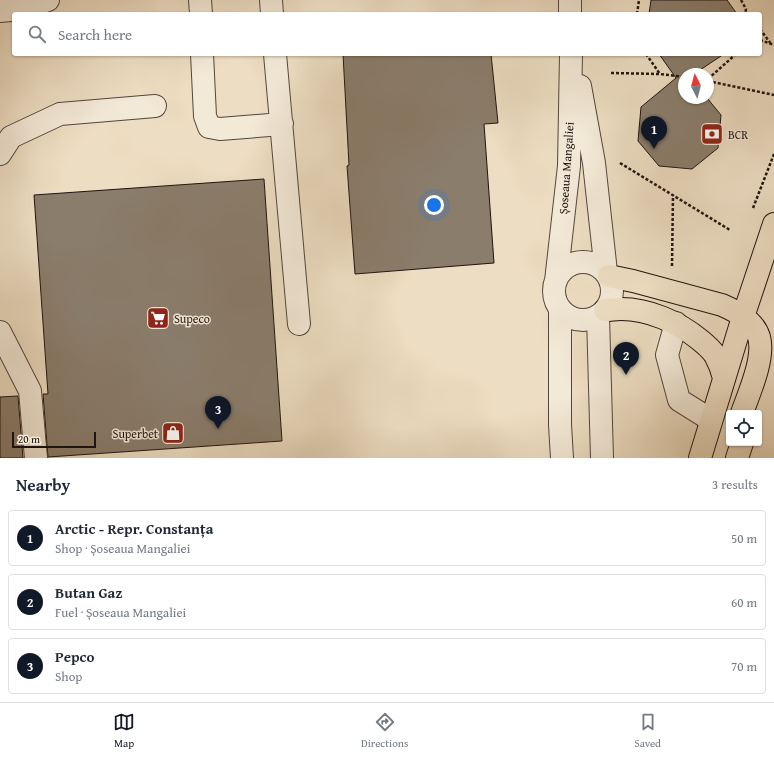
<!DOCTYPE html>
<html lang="en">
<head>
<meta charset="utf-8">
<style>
	body { margin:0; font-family:"Gentium Book Plus",serif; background:#f2f2f3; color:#1f2937 }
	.controls { position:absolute; right:12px; bottom:12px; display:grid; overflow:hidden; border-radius:4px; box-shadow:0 1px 3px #0004 }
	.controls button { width:36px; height:36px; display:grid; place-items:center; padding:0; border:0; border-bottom:1px solid #e0e1e3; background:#fff; color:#1f2937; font:20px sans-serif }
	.compass { position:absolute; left:678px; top:68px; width:36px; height:36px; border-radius:50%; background:#fff; box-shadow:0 1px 3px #0004; rotate:354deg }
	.scale { position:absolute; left:12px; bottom:10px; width:84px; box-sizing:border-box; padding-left:4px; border:2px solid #1f140f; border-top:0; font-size:11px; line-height:14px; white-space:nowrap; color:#1f140f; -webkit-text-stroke:3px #f3e9d7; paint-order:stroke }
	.you { position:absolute; left:434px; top:205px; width:14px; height:14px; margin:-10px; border:3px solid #fff; border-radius:50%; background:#1a73e8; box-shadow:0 0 0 6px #1a73e833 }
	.badge { display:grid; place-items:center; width:26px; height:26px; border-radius:50%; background:#111827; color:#fff; font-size:13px; font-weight:700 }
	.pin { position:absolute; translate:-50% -33px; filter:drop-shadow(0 1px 2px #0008) }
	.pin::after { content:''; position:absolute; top:21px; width:14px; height:12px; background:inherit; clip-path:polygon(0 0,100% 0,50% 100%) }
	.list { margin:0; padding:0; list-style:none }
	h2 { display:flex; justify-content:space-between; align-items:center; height:52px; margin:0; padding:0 16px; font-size:17px }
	h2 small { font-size:13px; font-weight:400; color:#747a83 }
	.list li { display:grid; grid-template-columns:26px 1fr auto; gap:12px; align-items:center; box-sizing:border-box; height:56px; margin:0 8px 8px; padding:0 8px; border:1px solid #e0e1e3; border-radius:4px }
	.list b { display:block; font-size:15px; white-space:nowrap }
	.list p { margin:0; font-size:13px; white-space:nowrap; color:#747a83 }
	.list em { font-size:13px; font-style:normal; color:#747a83 }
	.icon { flex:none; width:22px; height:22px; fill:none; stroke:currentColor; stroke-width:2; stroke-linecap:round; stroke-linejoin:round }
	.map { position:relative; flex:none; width:774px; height:458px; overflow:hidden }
	.search { position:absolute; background:#fff; box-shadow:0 1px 3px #0004; left:12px; right:12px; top:12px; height:44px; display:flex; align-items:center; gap:10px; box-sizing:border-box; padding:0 14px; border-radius:4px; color:#747a83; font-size:15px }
	.sheet { height:244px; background:#fff }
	nav { display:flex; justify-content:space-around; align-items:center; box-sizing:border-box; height:56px; border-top:1px solid #e0e1e3; background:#fff; font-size:11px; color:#747a83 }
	nav a { display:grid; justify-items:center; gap:2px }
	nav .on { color:#111827 }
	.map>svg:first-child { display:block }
	.building { fill:#8a7d6c; stroke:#1f140f }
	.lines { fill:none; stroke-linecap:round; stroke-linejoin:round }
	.minor-casing { stroke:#52463c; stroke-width:24 }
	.major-casing { stroke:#1f140f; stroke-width:24 }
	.path { stroke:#1f140f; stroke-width:2.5; stroke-dasharray:3 2; stroke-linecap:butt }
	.minor { stroke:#f3e9d7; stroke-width:22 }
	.major { stroke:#edddc2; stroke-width:22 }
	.labels { text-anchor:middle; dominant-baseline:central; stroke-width:3; stroke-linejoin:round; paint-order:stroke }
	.poi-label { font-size:12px; fill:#1f140f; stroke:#f3e9d7; text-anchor:start }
	.street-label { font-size:12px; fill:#1f140f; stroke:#f3e9d7 }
</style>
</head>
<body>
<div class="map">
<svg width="774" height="458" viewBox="0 0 774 458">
	<rect width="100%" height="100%" fill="#edddc2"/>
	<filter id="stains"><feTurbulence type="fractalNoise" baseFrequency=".005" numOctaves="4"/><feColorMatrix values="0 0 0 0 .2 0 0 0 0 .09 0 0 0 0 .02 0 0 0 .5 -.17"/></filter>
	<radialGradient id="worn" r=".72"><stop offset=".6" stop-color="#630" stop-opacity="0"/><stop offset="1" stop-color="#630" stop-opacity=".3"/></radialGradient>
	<!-- building -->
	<path class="building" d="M651,0H727L737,14H649Z
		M343,54H491L498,123L484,124L494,263L355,274L347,166L349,165Z
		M659,54H724L694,74H684V98H707L721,115L718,148L692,169L659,166L638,141L641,107L676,78Z
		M264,179L282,441L48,457L43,394H48L34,195Z
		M18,396L23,458H0V397Z"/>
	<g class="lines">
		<!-- minor casing -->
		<g class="minor-casing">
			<path id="minor" d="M200,0L201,14
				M271,0L272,14
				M570,0V14
				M0,11C17,10 32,7 48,0
				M202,54L205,116L209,127L220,129L282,124
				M275,54L299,324
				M580,86L594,163L606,272
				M0,154L11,137L60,114L155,106
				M554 291a29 29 0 1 1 58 0a29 29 0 1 1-58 0Z
				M556,281L569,166L571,54
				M560,309V425L562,458
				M598,316L602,458
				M676,323L667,355L679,400L711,420
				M0,332L30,391L36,458"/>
		</g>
		<!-- major casing -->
		<g class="major-casing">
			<path id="major" d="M609,276L633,281L722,305C736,311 754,321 759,337C765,358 749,393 742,413
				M605,310C610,310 616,309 621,309C649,309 678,322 700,340C705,344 711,349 715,355C719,362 722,370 724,378
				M700,458L743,317L774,224
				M737,458L742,443"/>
		</g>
		<!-- path -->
		<path class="path" d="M741,0L746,9L745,14
			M637,14L639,0
			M760,29L771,44
			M760,40L774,45
			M646,54L660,74
			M611,73L660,74L684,77
			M708,79L736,54
			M708,81L774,95
			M620,163L730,230
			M753,208L774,154
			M672,266L673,195"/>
		<!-- minor -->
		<use href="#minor" class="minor"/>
		<!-- major -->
		<use href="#major" class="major"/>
	</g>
	<!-- icons -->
	<defs>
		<g id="bank-square" transform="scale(1.15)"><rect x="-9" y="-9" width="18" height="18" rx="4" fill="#8f2418" stroke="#f3e9d7"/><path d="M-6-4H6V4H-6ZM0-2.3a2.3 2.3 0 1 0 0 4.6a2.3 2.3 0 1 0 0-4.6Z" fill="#fff"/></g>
		<g id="supermarket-square" transform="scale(1.15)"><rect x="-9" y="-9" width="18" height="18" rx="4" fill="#8f2418" stroke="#f3e9d7"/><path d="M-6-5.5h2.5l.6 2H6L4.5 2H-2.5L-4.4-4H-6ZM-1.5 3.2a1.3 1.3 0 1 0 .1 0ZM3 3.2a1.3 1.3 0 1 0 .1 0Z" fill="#fff"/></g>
		<g id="shop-square" transform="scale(1.15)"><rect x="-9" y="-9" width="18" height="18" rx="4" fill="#8f2418" stroke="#f3e9d7"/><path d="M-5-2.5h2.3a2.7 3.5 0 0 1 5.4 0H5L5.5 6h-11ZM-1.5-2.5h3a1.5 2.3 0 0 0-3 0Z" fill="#fff"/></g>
	</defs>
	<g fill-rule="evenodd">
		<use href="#bank-square" x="712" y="134"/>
		<use href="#supermarket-square" x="158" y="318"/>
		<use href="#shop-square" x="173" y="433"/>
	</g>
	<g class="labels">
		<!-- poi labels -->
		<g class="poi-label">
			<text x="728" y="134">BCR</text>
			<text x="174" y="318">Supeco</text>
			<text x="158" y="433" text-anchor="end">Superbet</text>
		</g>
		<!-- street labels -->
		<g class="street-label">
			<text transform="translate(566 168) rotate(-86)">Șoseaua Mangaliei</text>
		</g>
	</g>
	<rect width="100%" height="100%" filter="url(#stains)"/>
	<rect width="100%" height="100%" fill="url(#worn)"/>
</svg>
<div class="controls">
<button><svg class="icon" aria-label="locate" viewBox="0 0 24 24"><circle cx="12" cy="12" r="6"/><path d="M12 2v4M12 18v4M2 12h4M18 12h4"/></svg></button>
</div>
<svg class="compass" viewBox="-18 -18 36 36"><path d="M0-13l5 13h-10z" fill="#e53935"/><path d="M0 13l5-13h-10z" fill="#747a83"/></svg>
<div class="scale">20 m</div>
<div class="you"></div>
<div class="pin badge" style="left:654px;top:149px">1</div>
<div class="pin badge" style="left:626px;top:375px">2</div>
<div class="pin badge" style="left:218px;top:429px">3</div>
<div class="search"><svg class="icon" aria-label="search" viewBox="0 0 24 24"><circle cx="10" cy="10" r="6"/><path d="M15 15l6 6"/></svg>Search here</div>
</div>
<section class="sheet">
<h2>Nearby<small>3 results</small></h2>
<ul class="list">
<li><span class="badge">1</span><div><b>Arctic - Repr. Constanța</b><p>Shop · Șoseaua Mangaliei</p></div><em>50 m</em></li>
<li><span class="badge">2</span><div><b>Butan Gaz</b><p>Fuel · Șoseaua Mangaliei</p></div><em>60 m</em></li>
<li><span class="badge">3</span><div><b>Pepco</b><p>Shop</p></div><em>70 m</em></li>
</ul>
</section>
<nav>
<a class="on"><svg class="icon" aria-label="map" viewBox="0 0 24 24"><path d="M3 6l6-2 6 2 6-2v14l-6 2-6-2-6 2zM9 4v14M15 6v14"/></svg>Map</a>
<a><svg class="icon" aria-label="directions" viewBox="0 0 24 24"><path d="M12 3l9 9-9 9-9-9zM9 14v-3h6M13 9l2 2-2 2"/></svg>Directions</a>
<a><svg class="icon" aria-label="saved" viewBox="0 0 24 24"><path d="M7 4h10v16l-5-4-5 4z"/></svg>Saved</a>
</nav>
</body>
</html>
